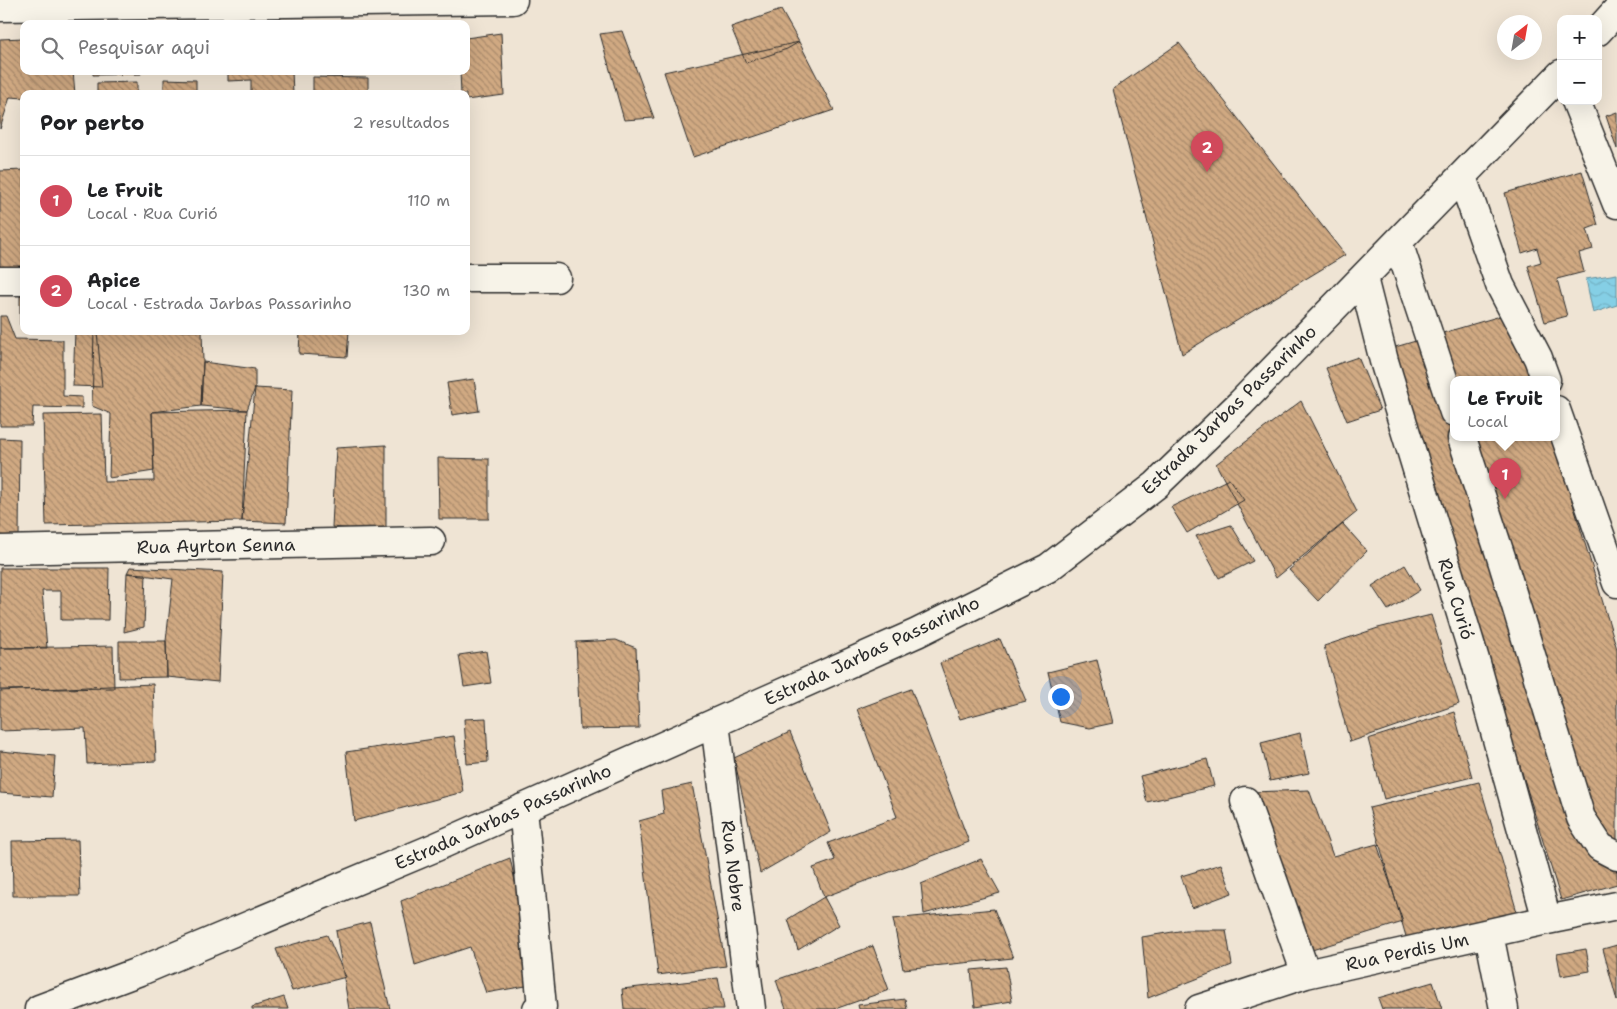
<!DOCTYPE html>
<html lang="pt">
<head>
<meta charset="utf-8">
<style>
	body { margin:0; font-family:"Shantell Sans",sans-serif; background:#f2f2f2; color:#202124 }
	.controls { position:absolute; right:15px; top:15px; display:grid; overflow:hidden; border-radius:10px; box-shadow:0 5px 20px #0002 }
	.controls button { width:45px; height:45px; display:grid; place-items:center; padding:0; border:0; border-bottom:1px solid #e0e0e0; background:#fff; color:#202124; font:25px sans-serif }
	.compass { position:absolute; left:1497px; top:15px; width:45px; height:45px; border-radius:50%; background:#fff; box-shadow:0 5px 20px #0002; rotate:31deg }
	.you { position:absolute; left:1060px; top:696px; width:18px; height:18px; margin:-12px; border:4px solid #fff; border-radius:50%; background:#1a73e8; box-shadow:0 0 0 8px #1a73e833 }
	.badge { display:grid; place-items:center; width:32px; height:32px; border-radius:50%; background:#d1495b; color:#fff; font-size:16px; font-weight:700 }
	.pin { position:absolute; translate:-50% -41px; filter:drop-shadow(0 1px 2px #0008) }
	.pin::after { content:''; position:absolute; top:26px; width:18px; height:15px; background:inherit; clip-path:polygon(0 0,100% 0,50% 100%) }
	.popup { position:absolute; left:1450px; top:376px; width:110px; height:65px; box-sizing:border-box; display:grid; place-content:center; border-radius:10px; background:#fff; filter:drop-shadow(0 1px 4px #0005); font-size:16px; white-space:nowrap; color:#757577 }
	.popup b { font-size:19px; color:#202124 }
	.popup::after { content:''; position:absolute; left:50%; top:100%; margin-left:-10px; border:10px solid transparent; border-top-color:#fff }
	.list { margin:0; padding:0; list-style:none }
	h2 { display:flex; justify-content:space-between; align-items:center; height:65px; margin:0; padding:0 20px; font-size:21px }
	h2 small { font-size:16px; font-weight:400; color:#757577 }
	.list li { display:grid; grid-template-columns:32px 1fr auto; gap:15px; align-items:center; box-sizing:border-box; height:90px; padding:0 20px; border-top:1px solid #e0e0e0 }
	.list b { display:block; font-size:19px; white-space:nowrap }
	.list p { margin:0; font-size:16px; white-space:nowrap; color:#757577 }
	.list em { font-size:16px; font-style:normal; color:#757577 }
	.icon { flex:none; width:28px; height:28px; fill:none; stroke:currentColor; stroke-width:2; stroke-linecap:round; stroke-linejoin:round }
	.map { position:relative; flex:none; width:1617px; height:1009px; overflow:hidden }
	.search { position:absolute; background:#fff; box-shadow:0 5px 20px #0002; left:20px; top:20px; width:450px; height:55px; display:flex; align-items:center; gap:12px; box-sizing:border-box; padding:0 18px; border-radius:10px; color:#757577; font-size:19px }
	.panel { position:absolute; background:#fff; box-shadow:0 5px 20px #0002; left:20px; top:90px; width:450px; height:245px; border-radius:10px }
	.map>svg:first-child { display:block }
	.water { fill:url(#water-waves); stroke:#618d9b }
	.building { fill:url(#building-back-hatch); stroke:#2b2b2b }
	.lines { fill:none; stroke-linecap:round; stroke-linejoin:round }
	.minor-casing { stroke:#2b2b2b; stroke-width:31 }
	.minor { stroke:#f7f3e8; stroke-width:28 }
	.labels { text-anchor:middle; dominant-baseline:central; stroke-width:4.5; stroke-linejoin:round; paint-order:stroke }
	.street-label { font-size:18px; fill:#2b2b2b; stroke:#f7f3e8 }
</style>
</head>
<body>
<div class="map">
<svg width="1617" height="1009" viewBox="0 0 1617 1009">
	<defs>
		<pattern id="water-waves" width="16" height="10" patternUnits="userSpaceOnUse" patternTransform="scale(1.25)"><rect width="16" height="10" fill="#85cfe5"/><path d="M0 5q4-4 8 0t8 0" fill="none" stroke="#73b2c5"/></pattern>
		<pattern id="building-back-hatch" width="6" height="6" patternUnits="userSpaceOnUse" patternTransform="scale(1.25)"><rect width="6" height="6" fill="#d0a982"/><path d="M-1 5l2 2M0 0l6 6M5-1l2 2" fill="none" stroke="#a98a6b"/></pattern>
	</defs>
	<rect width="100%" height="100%" fill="#efe4d4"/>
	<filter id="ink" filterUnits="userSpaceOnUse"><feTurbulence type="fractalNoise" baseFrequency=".02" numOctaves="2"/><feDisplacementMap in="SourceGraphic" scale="10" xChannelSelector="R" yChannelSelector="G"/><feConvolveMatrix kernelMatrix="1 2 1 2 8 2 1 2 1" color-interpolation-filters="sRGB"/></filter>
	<g filter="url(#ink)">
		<!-- water -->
		<path class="water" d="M1617,274V305L1593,313L1586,279Z"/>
		<!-- building -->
		<path class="building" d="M781,10L799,42L787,49L746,63L731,27Z
			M622,31L654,118L624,120L600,34Z
			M501,33L504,95L466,100V94H461L460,71H466V38Z
			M24,38V71H73L75,94H24V98L10,97L0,129V39Z
			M799,42L834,110L693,157L664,72Z
			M1179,43L1345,255L1182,354L1113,89Z
			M93,71H141V74L93,75Z
			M228,71H292L293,94H251V80L228,81Z
			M313,77L368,78V94H313Z
			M164,79L196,80V94H164Z
			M137,82V94H97V83Z
			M1617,112V149L1606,116Z
			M24,170V279H0V171Z
			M1582,171L1598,225L1587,229L1593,249L1579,253L1584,272L1557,279L1567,316L1545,322L1528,266L1541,262L1537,248L1522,253L1505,193Z
			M20,296H24V325H20Z
			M1514,312L1535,380H1454V438H1553L1617,649V884L1561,900L1392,348Z
			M0,316H6L15,339L63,340V396L82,397V408L33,407L32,426H0Z
			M75,331H97L102,387L73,386Z
			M94,331H202L203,362L201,406L152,412L154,471L109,478L111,414L92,406Z
			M300,331H349L347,357L299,354Z
			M1358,357L1380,410L1347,421L1326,368Z
			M203,362L255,369V388L247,410L201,406Z
			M474,379L479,411L452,415L447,383Z
			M255,388L292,390L286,523L242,521Z
			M1301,401L1357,512L1276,578L1216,464Z
			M247,410L242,521L46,525L43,415L102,414L104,482L154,481L152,412Z
			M0,438L20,439L19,538L0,537Z
			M386,445V532L332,527L336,448Z
			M438,458L489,459V519H439Z
			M1229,479L1244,500L1187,533L1171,507Z
			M1343,524L1367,551L1318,601L1289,570Z
			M1231,525L1253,561L1219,578L1196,536Z
			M1405,565L1420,590L1388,610L1372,586Z
			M130,567L223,572L218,682L167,677L166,641L173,579L127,573Z
			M0,568H109L108,620H61V591H42L47,648H0Z
			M127,573L146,574L144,627L124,632Z
			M1431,615L1459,704L1350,742L1324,646L1378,628Z
			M1000,639L1026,701L960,719L940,663Z
			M616,640L636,648L639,728L580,729L576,642Z
			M119,641H166L167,677L119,678Z
			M113,646L114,688L0,690V648Z
			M486,651L491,683L464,687L459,655Z
			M1097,660L1113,723L1090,728L1060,722L1048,672Z
			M153,684L156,761L87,764L85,728L0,731V691Z
			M911,689L969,842L824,897L813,868L835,860L828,843L897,817L857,709Z
			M1454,712L1472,777L1384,799L1368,739Z
			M486,718L488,762L467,764L464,719Z
			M790,732L831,832L760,873L734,758Z
			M1300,733L1309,773L1270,781L1261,743Z
			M454,736L463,792L354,821L346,752Z
			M0,751L55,756L52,797L0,793Z
			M1207,759L1214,786L1147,802L1140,776Z
			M1479,782L1517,912L1407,940L1369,808Z
			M692,784L726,966L658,975L639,821L664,814L661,791Z
			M1309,790L1333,856L1377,844L1403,922L1299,954L1251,792Z
			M78,840L80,896H13L12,841Z
			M510,858L537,984L486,993L470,947L415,965L401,901Z
			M981,859L1000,893L924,914L921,884Z
			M1221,864L1232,893L1192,908L1181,876Z
			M824,897L839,925L798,950L788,919Z
			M994,909L1013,958L903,969L893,919Z
			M370,922L390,1009H349L336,931Z
			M1185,930H1226L1232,965L1148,998L1142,937Z
			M327,935L346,977L292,991L276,949Z
			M1617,945V1001L1603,949Z
			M873,946L889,990L835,1009H786L776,980Z
			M1586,949L1590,971L1561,976L1557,954Z
			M1006,967L1012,1001L975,1007L971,970Z
			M718,978L724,1009H624L622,989Z
			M1433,982L1442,1009H1382L1378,998Z
			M284,997L288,1009H252V1007Z
			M905,999L907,1009H859L858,1005Z"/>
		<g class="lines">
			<!-- minor casing -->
			<g class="minor-casing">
				<path id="minor" d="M0,7L513,0
					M1598,31L1617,10
					M1576,101L1617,204
					M1462,177L1500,285L1538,358L1546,380
					M1398,242L1454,412
					M466,278H556
					M1363,278L1384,361L1476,663L1547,920
					M0,281H24
					M1556,410L1617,583
					M1462,438L1501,557L1581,818L1600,847L1617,856
					M0,550L431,541
					M715,723L751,1009
					M1245,801L1306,974
					M523,808L542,1007L537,1009
					M1489,934L1504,1009
					M39,1009L143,970L436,847L917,633L1048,568L1156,485L1241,403L1561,74
					M1199,1009L1306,974L1547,920L1617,906"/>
			</g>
			<!-- minor -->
			<use href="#minor" class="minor"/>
		</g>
	</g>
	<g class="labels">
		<!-- street labels -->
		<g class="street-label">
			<text transform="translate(1229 410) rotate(-44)">Estrada Jarbas Passarinho</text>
			<text transform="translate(216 546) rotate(-1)">Rua Ayrton Senna</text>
			<text transform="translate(1456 599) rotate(73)">Rua Curió</text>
			<text transform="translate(872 651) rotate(-25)">Estrada Jarbas Passarinho</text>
			<text transform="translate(503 817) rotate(-24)">Estrada Jarbas Passarinho</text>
			<text transform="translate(733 866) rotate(83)">Rua Nobre</text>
			<text transform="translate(1407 952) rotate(-12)">Rua Perdis Um</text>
		</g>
	</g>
</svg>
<div class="controls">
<button>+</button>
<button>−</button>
</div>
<svg class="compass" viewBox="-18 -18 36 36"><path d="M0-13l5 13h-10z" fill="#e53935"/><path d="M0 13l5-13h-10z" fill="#757577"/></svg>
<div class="you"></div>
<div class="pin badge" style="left:1505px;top:499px">1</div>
<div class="popup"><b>Le Fruit</b>Local</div>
<div class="pin badge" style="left:1207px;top:172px">2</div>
<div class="search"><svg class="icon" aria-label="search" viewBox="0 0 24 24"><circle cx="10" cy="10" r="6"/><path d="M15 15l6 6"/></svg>Pesquisar aqui</div>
<section class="panel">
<h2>Por perto<small>2 resultados</small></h2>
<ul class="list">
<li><span class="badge">1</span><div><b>Le Fruit</b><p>Local · Rua Curió</p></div><em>110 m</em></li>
<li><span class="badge">2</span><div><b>Apice</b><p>Local · Estrada Jarbas Passarinho</p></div><em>130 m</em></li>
</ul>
</section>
</div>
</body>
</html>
